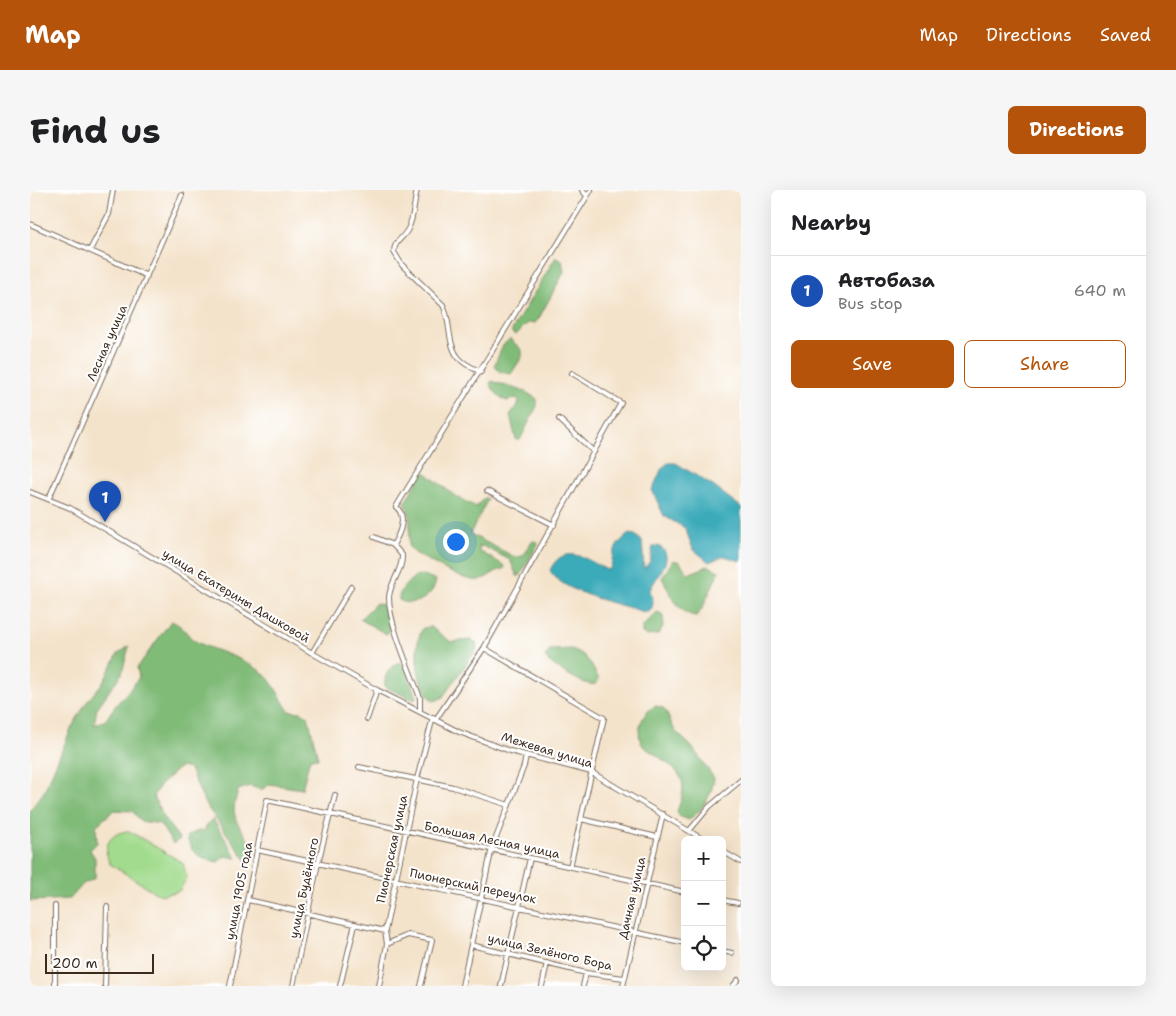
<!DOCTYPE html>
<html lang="en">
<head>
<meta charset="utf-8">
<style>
	body { margin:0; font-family:"Shantell Sans",sans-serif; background:#f6f6f6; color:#202124 }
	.controls { position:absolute; right:15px; bottom:15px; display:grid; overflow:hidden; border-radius:8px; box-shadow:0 5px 20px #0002 }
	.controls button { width:45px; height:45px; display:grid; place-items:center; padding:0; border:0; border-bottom:1px solid #e0e0e0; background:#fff; color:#202124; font:25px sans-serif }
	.scale { position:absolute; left:15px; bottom:12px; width:109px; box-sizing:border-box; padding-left:5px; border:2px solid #3b2a1e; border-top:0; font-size:14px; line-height:18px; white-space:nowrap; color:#3b2a1e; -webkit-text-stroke:4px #fff; paint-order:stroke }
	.you { position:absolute; left:425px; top:351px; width:18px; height:18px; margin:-12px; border:4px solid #fff; border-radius:50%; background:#1a73e8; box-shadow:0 0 0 8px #1a73e833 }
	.badge { display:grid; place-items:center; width:32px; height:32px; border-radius:50%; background:#b45309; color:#fff; font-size:16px; font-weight:700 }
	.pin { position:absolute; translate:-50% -41px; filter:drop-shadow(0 1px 2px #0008) }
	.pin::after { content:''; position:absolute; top:26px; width:18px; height:15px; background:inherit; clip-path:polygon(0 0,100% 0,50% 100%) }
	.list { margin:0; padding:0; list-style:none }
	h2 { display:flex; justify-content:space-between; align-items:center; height:65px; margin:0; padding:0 20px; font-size:21px }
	h2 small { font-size:16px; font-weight:400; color:#757577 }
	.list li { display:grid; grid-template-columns:32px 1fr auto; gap:15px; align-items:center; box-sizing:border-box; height:70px; padding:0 20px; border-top:1px solid #e0e0e0 }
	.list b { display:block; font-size:19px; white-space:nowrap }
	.list p { margin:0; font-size:16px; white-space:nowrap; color:#757577 }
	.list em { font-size:16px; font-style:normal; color:#757577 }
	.actions { display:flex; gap:10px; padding:15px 20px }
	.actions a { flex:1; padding:11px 0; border:1px solid #b45309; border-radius:8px; text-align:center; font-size:18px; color:#b45309 }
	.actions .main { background:#b45309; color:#fff }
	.icon { flex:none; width:28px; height:28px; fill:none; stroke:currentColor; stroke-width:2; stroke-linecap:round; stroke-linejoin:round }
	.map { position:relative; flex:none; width:711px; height:796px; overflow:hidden; border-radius:8px }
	header { display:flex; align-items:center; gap:30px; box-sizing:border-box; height:70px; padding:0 25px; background:#b45309; color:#fff }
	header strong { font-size:24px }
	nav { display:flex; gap:28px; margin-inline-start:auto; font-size:18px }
	.intro { display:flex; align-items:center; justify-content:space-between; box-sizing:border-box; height:120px; padding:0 30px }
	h1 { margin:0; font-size:35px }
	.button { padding:12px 22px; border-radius:8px; background:#b45309; color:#fff; font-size:18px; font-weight:700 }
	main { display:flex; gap:30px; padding:0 30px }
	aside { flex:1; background:#fff; border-radius:8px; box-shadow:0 5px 20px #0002 }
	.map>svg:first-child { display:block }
	.green { fill:#a1db8d; stroke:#6e8256 }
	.forest { fill:#80bb78; stroke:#5e724b }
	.water { fill:#3baab9; stroke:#3b6a6c }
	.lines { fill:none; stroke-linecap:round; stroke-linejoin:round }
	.minor-casing { stroke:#7c6b5b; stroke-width:6 }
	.minor { stroke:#fff; stroke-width:4 }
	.labels { text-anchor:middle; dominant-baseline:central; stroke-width:4; stroke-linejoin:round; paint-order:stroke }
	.street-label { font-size:12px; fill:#3b2a1e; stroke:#fff }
</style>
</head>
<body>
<header>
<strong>Map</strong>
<nav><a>Map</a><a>Directions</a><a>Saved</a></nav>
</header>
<div class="intro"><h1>Find us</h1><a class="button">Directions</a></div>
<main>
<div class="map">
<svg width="711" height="796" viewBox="0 0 711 796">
	<rect width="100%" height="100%" fill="#fff"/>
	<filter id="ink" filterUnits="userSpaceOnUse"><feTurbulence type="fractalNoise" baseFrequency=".02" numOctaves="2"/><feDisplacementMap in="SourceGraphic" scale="10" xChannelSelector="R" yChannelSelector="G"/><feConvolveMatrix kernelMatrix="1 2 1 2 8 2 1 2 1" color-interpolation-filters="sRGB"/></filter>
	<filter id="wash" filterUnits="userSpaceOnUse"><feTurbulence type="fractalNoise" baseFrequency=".0096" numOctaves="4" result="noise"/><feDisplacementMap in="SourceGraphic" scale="20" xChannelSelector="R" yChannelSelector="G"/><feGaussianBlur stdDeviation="1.12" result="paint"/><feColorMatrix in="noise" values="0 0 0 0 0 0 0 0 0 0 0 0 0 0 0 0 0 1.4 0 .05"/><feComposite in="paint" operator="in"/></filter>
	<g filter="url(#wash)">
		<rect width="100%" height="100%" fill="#f4e3cb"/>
		<!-- green -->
		<path class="green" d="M99,641L153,673L157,688L149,701L133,705L126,703L80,674C71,657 80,642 99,641Z"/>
		<!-- forest -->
		<path class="forest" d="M526,67L532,70L534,82L508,130L505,133H498L486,145L482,143V140Z
			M480,149L492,160V167L481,184L470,182L464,176L473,155Z
			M462,191L496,202L507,209V216L490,250H486L480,225L489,213V210L486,208L477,211C469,207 463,201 460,193Z
			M392,283H396L425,306L446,317L454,308L458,309L440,344L485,367L493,366L502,351L508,352V354L490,386H487L480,370L453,356L449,357V361L475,376L474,379C464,380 459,388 449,390C434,393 400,371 385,363L379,357L380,327L375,312Z
			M643,370L650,372L658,384L678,376L689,381L672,419L666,426C648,424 641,404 632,388Z
			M394,385L406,390C404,407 383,418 369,410C368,400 379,392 385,386Z
			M346,413L353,415L360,435L359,442L356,444L330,429Z
			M627,422L632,424C635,432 634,437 628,444L617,446L612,443V437Z
			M141,431C158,438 156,447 167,452C191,464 224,469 241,492C248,501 252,512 259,521L271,522L278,526L288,568H280L272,599L240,594L231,600L220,596L208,600C207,606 204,614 204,620C205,640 228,651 220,670H216L175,614L160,579L150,577L131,594L123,606L135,630L150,649L143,654L130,634L111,631L102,621L84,620L66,636L67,653L60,660L65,668V688L53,694L40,709L0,711V620L14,602L42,537L56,513L73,492L88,464L99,456L92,483L67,518L64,535L76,530C85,513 99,503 109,487L107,478Z
			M401,437L421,452L440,450L446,453L447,459L412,508L404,511C386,500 382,454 393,438Z
			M541,459C557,463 561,475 569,489L566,494C556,498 523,476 515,468L520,460Z
			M370,472L375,477L386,507L384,510L355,497C353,486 360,475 370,472Z
			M626,516L633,518L636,522L645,541L661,556L684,588C682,606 673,619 659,630L649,626L647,621C660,590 651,582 626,565C622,562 616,559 613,556C604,543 612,521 626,516Z
			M183,629L207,668L195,666L189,672C172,670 160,664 157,646L168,641H174L179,632Z"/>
		<!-- water -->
		<path class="water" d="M638,273H646L683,296L711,317V371L694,366L679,372L663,359L655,338L634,326L622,300L632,278Z
			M599,344L605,345L612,351L614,379L620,371L623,357L628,356C648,366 625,387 620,400C622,408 626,414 619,422H614C591,414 530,403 520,380C534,351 558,370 577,380L581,378C582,363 586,353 599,344Z"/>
	</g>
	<g filter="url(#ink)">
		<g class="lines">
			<!-- minor casing -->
			<g class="minor-casing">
				<path id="minor" d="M387,0C384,12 384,28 378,39C373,49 364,51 364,62L372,75L413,115C421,130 417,153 428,167C433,174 443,178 451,182
					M552,0L557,6
					M0,34L117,86
					M60,60L79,24L83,0
					M529,229L564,262
					M457,301L524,335
					M0,302L40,318L282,463L347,500L429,542L480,561L561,582L674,650
					M19,308L152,5
					M344,347L363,355L372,365C373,381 359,393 359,408C359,435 381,482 390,508V520
					M363,355C369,345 378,326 366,317L561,0
					M454,458L574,528L540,677
					M282,463L321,397
					M337,529L347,500
					M406,529L454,458L591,213L542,183
					M329,577L423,597L479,615
					M551,629L627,647
					M659,641L679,617L711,590
					M227,660L655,753
					M692,661L711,672
					M218,710L355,741
					M692,710L708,713
					M357,754L378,745L402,750L391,796
					M441,755L556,783L594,788
					M692,761L702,763
					M25,796V716
					M75,796L77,717
					M200,796L237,610L655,702
					M263,796L288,673L305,605
					M310,796L325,734
					M349,796L357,754L355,741L387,589L403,527
					M432,796L462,658L494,576L496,565
					M471,796L500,668
					M512,796L517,773
					M553,796L556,783
					M593,796L633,624
					M703,796L708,790"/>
			</g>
			<!-- minor -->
			<use href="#minor" class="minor"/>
		</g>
	</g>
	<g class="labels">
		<!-- street labels -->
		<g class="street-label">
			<text transform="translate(77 153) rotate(-66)">Лесная улица</text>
			<text transform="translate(206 406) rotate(31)">улица Екатерины Дашковой</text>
			<text transform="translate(517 560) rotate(17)">Межевая улица</text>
			<text transform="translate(462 650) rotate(12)">Большая Лесная улица</text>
			<text transform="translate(362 659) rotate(-78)">Пионерская улица</text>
			<text transform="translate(443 696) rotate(12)">Пионерский переулок</text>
			<text transform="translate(274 698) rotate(-78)">улица Будённого</text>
			<text transform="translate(209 701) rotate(-79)">улица 1905 года</text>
			<text transform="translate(602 708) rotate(-77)">Дачная улица</text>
			<text transform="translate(520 762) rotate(13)">улица Зелёного Бора</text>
		</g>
	</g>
</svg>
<div class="controls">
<button>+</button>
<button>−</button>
<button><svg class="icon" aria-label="locate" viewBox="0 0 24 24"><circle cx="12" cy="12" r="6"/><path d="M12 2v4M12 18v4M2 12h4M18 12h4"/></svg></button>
</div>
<div class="scale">200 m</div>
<div class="you"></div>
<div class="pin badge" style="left:75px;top:332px;background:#1a4fb4">1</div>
</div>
<aside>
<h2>Nearby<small></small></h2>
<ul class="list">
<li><span class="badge" style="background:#1a4fb4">1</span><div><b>Автобаза</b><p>Bus stop</p></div><em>640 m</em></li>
</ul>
<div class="actions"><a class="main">Save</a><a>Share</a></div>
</aside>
</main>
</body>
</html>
